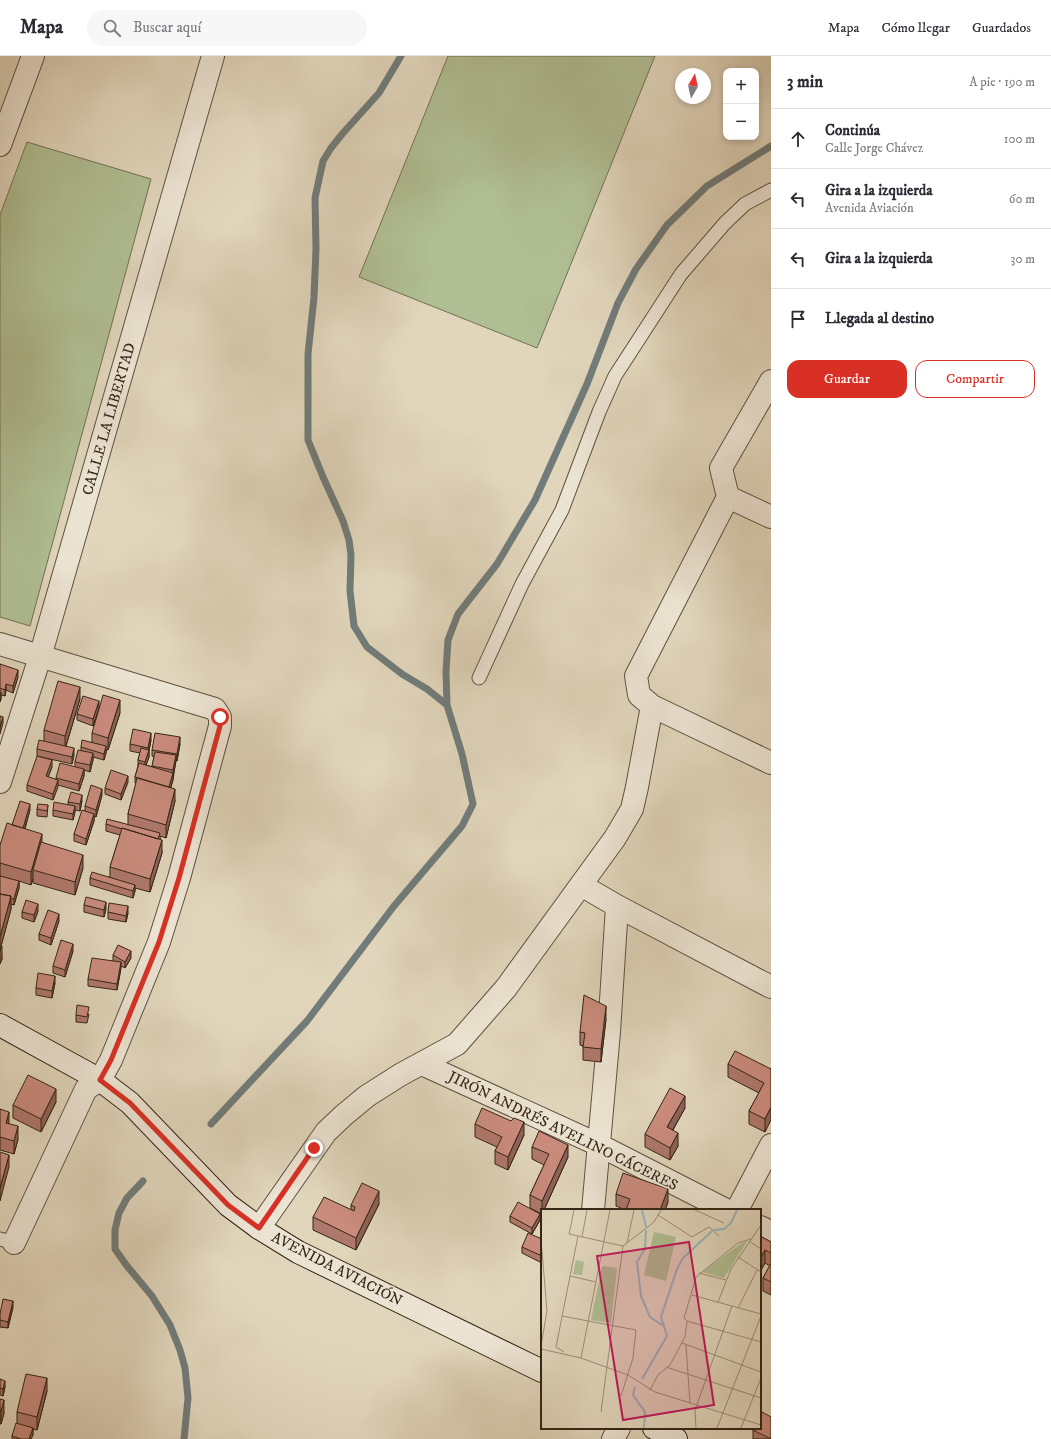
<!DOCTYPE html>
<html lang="es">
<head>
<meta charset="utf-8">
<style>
	body { margin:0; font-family:"IM FELL DW Pica",serif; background:#f7f7f7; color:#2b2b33 }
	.controls { position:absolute; right:12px; top:12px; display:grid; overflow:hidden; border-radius:8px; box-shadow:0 2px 6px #0003 }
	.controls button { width:36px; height:36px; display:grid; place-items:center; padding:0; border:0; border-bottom:1px solid #e1e1e2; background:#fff; color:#2b2b33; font:20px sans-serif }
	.compass { position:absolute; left:675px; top:12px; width:36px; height:36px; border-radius:50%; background:#fff; box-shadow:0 2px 6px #0003; rotate:9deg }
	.stop { position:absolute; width:12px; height:12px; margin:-9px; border:3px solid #d93025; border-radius:50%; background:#fff }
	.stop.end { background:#d93025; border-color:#fff; box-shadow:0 1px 4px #0008 }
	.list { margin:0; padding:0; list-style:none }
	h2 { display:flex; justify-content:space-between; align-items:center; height:52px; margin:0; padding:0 16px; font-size:17px }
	h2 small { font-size:13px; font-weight:400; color:#7c7c81 }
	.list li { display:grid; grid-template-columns:26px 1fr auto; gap:12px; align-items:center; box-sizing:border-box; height:60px; padding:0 16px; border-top:1px solid #e1e1e2 }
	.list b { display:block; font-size:15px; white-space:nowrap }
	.list p { margin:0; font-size:13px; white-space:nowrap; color:#7c7c81 }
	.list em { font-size:13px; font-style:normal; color:#7c7c81 }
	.actions { display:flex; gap:8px; padding:12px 16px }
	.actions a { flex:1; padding:9px 0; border:1px solid #d93025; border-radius:12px; text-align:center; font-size:14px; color:#d93025 }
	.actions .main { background:#d93025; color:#fff }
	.icon { flex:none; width:22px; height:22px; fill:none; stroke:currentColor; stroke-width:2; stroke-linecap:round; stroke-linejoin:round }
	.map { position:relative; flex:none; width:771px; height:1383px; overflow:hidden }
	header { display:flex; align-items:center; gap:24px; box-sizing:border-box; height:56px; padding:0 20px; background:#fff; border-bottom:1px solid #e1e1e2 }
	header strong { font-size:19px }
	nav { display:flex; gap:22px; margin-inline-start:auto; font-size:14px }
	.search { width:280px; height:36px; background:#f7f7f7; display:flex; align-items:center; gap:10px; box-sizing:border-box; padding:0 14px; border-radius:22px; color:#7c7c81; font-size:15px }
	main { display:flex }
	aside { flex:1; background:#fff }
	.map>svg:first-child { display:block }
	.green { fill:#b0be93; stroke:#727254 }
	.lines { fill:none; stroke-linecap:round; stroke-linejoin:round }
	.stream { stroke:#717c7a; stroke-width:7 }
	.lane-casing { stroke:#5f513f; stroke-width:15 }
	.street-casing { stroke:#5f513f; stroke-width:24 }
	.secondary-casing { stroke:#342515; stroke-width:24 }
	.lane { stroke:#ece4d3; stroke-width:13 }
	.street { stroke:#ece4d3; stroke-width:22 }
	.secondary { stroke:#ece4d3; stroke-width:22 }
	.wall { fill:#af786c; stroke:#342515 }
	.shaded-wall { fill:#8e6258; stroke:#342515 }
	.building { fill:#cb8c7e; stroke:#342515 }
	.route { stroke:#d93025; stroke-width:5 }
	.labels { text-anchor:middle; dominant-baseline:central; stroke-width:3.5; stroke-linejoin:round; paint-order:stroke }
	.street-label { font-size:15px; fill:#342515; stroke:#ece4d3 }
	.inset-river { fill:none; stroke:#9ab6bd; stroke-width:2 }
	.inset-road { fill:none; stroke:#9c8f79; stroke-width:1 }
	.view { fill:#c2185b; fill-opacity:0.15; stroke:#c2185b; stroke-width:2 }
	.inset-edge { fill:none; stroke:#342515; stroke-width:2 }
</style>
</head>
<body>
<header>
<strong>Mapa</strong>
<div class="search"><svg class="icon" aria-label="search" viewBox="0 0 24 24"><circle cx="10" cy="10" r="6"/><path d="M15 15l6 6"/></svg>Buscar aquí</div>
<nav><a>Mapa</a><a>Cómo llegar</a><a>Guardados</a></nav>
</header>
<main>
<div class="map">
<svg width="771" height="1383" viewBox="0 0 771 1383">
	<rect width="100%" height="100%" fill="#e1d6bc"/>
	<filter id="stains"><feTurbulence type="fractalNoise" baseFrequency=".005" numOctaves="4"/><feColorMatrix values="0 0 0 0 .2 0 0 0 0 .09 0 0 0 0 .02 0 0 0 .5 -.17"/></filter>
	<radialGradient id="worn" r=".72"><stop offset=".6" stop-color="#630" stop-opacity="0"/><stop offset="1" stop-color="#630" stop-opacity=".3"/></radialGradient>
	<!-- green -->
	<path class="green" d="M448,0H655L537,292L359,221Z
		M27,86L151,123L30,570L0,561V159Z"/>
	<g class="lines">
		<!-- stream -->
		<path class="stream" d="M401,0L379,37L343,77L331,92L323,105L315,142L316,193L314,241L308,298V384L323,421L343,465L349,484L351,499L350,535L354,570L367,591L402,618L427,633L447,649
			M211,1068L307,965L394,850L462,770L473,748L462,698L447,649L446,616L448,584L458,558L497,508L535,444L587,328L618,247L636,213L667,169L707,130L771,90
			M143,1125L127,1142L119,1157L115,1174V1193L127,1210L152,1240L170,1269L180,1294L185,1312L188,1342L184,1383"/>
		<!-- lane casing -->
		<g class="lane-casing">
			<path id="lane" d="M479,622L522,528L562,454L599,356L615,320L681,218L725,167L745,148L771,134
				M0,1183L14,1187"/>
		</g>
		<!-- street casing -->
		<g class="street-casing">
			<path id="street" d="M0,89L33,0
				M771,325L721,412L728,441L636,620L639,639L652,650L771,707
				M728,441L771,461
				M0,588L215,653L220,661V670L179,822L159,886L111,1004L100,1024L86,1033L14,1187
				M0,726L40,601L213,0
				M581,829L617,850L771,931
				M422,1008L599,1089L726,1154
				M593,1154L609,976L617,850
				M737,1154L771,1089
				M760,1171L771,1176
				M259,1172L326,1076L344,1059L367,1040L400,1019L457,988L506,932L615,782L632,753L637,731L652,650
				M613,1383L619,1372"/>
		</g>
		<!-- secondary casing -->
		<g class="secondary-casing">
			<path id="secondary" d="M0,969L100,1024L130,1047L228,1149L259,1172L298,1196L542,1315
				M654,1372L676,1383"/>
		</g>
		<!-- lane -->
		<use href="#lane" class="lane"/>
		<!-- street -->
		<use href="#street" class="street"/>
		<!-- secondary -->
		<use href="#secondary" class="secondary"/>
	</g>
	<!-- wall -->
	<path class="wall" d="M0,608L18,621L13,637L6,634L5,640L1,639V643L0,646Z
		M80,643L66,690L74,699L72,708L37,700V693L44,685V674Z
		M99,652L93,670L77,664V658Z
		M120,657L108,694H106V697L104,704L93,701V704L90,716L84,714V720L79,735L58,729L53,744L27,735V729L52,711L48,721L56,724V722L75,711V706L81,695V691L92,686V677Z
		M151,684L149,695V701L146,709L152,711L154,701L152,700V694L180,688L177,705L176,704L173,724L171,731L175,745L166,782L160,780L162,797L150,836L135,832V835L133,842L90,829V822L110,821V811L120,779L106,775V768L128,769V758L136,728L135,727V721L138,710V704L140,697L130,695V688Z
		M128,726L121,744L105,738V732Z
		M102,739L96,761L94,760V765L86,789L74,785V778L85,755V750Z
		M82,745L80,755L75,754L73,764L53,760V754L68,749V746Z
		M48,749L47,761L37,760V753Z
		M30,754L25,773L42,787L83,812L75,839L33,827V823L31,829L19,825V832L14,849L11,848V853L1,890L2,903L0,908V789L12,769Z
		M84,849L106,853L104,861L84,856Z
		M38,855L34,866L22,862V856Z
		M108,856L128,857L126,866L108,863Z
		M59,865L51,889L39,884V878Z
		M73,895L65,921L53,917V910Z
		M113,899L131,902L125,912L121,910L117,934L88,930V923L113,905Z
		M55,927L52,942L36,939V932Z
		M89,958L87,967L76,966V959Z
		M606,963L601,1006L583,1004V990L580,989V976Z
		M728,1008L771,1013L765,1076L749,1068V1055L759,1037L728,1021Z
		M56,1046L41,1076L13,1062V1049Z
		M685,1052L673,1074L678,1090L670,1104L645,1091V1078Z
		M0,1053L18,1083L14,1098L0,1094Z
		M475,1068L524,1079L508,1114L495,1108V1095L497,1091L475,1081Z
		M532,1091L568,1101L544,1154H542V1158L530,1152V1139L544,1109L532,1103Z
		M616,1138L668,1146L665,1154H626L616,1150Z
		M379,1148L356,1194L313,1174V1161L351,1154V1149Z
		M510,1160L540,1164L532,1178L510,1166Z
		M760,1180L771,1186V1239L763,1235V1222L770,1210L765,1207L760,1216Z
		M542,1183V1207L522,1197V1191Z
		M13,1251L8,1272L0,1271V1258Z
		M0,1323L5,1331L3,1340L0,1339Z
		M47,1335L37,1374L33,1373V1379L31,1383H12V1380L17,1368V1356Z
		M0,1343L4,1357L1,1368H0Z
		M771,1361V1383H753V1374Z"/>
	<!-- shaded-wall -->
	<path class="shaded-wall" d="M18,614V621L13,637V630Z
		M6,628V634L5,640V634Z
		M80,631V643L65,693V680Z
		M1,636V643L0,646V640Z
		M120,644V657L108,694V682Z
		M99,645V652L93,670V663Z
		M3,661V667L0,678V671Z
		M151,677V684L149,695V701L145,712V706L148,697V692Z
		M180,681V688L177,705V698Z
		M106,690V697L104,704V698Z
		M74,692V699L72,708V701Z
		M93,697V704L90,716V709Z
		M176,699V705L173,720V714Z
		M52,704V711L46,727V720Z
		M84,713V720L79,735V728Z
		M173,717V724L169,737V731Z
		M128,720V726L121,744V738Z
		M58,724V731L53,744V738Z
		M102,733V739L96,761V754Z
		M175,733V745L166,782V769Z
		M82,739V745L80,755V748Z
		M30,748V754L22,781V775Z
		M75,750V757L73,764V758Z
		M94,758V765L86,789V783Z
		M42,778V791L33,814V823L31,829V816Z
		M162,784V797L150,836V823Z
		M83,799V812L75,839V826Z
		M19,825V832L14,849V843Z
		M135,829V835L133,842V835Z
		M11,840V853L0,894V881Z
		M106,846V853L104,861V854Z
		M38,848V855L34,866V859Z
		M128,850V857L126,866V860Z
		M59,858V865L51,889V882Z
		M73,888V895L65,921V914Z
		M2,890V903L0,908V895Z
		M131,895V902L125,912V906Z
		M121,906V913L117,934V928Z
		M55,920V927L52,942V935Z
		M606,950V963L601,1006V993Z
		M56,1033V1046L41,1076V1063Z
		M685,1040V1052L667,1084V1071Z
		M771,1051V1064L765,1076V1063Z
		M9,1056V1068L6,1067Z
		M524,1066V1079L508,1114V1101Z
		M18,1070V1083L14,1098V1085Z
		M678,1077V1090L670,1104V1092Z
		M568,1089V1101L544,1154H542V1145Z
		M9,1099V1111L0,1145V1132Z
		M668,1133V1146L665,1154H660Z
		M379,1135V1148L356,1194V1182Z
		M540,1158V1164L532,1178V1172Z
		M765,1194V1207L760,1216V1203Z
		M13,1245V1251L8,1272V1266Z
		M47,1322V1335L37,1374V1361Z
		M5,1325V1331L3,1340V1333Z
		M4,1344V1357L1,1368V1355Z
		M33,1372V1379L31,1383H29Z"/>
	<!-- building -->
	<path class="building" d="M0,608L18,614L13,630L6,628L5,634L0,632Z
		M58,625L80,631L65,680L44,674Z
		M103,639L120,644L108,682L92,677Z
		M83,640L99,645L93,663L77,658Z
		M0,660L3,661L0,671Z
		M133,673L151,677L148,692L130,688Z
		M155,677L180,681L177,698L152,694Z
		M39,684L74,692L72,701L37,693Z
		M82,684L106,690L104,698L81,691Z
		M141,692L149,694L145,706L138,704Z
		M78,694L93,697L90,709L75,706Z
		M155,696L176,699L173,714L152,710Z
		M37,700L52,704L46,720L58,724L53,738L27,729Z
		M60,707L84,713L79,728L56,722Z
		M139,707L173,717L169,731L135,721Z
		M111,714L128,720L121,738L105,732Z
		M137,722L175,733L166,769L128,758Z
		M91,729L102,733L96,754L85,750Z
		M71,736L82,739L80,748L68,746Z
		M20,745L30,748L23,772L12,769Z
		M54,746L75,750L73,758L53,754Z
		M38,748L48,749L47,755L37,753Z
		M82,754L94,758L86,783L74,778Z
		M107,763L160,777L158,783L122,772V773L106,768Z
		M7,767L42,778L31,816L0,807V789Z
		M122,772L162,784L150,823L110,811Z
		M41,786L83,799L75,826L33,814Z
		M92,816L135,829L133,835L90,822Z
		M0,820L19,825L14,843L10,842L11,840L0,838Z
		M0,838L11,840L0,881Z
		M86,841L106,846L104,854L84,849Z
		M26,844L38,848L34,859L22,856Z
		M109,847L128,850L126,860L108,856Z
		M48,854L59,858L51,882L39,878Z
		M61,884L73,888L65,914L53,910Z
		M118,889L131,895L125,906L113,899Z
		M92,902L121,906L117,928L88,923Z
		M38,917L55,920L52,935L36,932Z
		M584,939L606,950L601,993L583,991L585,977L580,976Z
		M77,949L89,951L87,961L76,959Z
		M735,995L771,1013V1051L765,1063L749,1055L764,1027L728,1008Z
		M28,1019L56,1033L41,1063L13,1049Z
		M670,1032L685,1040L667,1071L678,1077L670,1092L645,1078Z
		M482,1052L511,1065L514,1062L524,1066L508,1101L495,1095L502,1081L475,1068Z
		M0,1053L9,1056L6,1067L18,1070L14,1085L0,1081Z
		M539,1075L568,1089L542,1145L530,1139L549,1098L532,1091Z
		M0,1096L9,1099L0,1132Z
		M623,1117L668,1133L660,1154H626L630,1143L616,1138Z
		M362,1127L379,1135L356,1182L313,1161L324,1141L354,1155L355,1151L351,1149Z
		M518,1146L540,1158L532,1172L510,1160Z
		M528,1177L542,1183V1200L522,1191Z
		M760,1180L771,1186V1197L765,1194L760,1203Z
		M771,1207V1226L763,1222Z
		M3,1243L13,1245L8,1266L0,1264V1258Z
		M26,1318L47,1322L37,1361L17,1356Z
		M0,1323L5,1325L3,1333L0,1332Z
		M0,1343L4,1344L1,1355H0Z
		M762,1356L771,1361V1383L753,1374L754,1372H760V1361Z
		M16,1367L33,1372L29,1383H21L12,1380Z"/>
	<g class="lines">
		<!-- route -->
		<path class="route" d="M220,661V670L179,822L159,886L111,1004L100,1024L130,1047L228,1149L259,1172L314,1092"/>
	</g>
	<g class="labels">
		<!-- street labels -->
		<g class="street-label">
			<text transform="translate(109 363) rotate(-74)">CALLE LA LIBERTAD</text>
			<text transform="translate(563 1075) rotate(26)">JIRÓN ANDRÉS AVELINO CÁCERES</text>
			<text transform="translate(337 1213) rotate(27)">AVENIDA AVIACIÓN</text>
		</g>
	</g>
	<!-- overview -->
	<g transform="translate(541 1153)">
		<rect width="220" height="220" fill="#e1d6bc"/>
		<path d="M113,23L135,28L125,72L103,66ZM206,32L183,69L161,63L198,36ZM35,51L43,53L41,66L32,65ZM61,57L76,59L70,114L50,111Z" fill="#b0be93"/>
		<path class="inset-river" d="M101,1L105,18M105,21L104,40L96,53L100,87L109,108L121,116M173,21L183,20L190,14L196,1M101,170L126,127L120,108L136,60L142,49L171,22M94,178L92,186L104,203L103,219"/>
		<path class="inset-road" d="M33,1L28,25L82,37M154,1L183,14M117,6L151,28L168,18L178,27M41,28L46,1M0,30L6,102L0,137M208,32L220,40M86,34L93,1M197,48L220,63M158,64L185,71M29,67L55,73M151,86L220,105M177,93L190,60L220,16M197,99L216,61M21,107L95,121L92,149L80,187M146,112L220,133M141,134L220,163M145,136L149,194M0,140L40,149L87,166L114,183L220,216M23,143L15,138L37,27M40,149L69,1M125,158L220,189M109,181L117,166L129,156L144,128L146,112L143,109L155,68L197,34L210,30M60,203L82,37L113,13L120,1M155,219L154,201L191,97M176,219L220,107M200,219L220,169"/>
		<path class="view" d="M148,33L173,196L82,211L56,47Z"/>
		<rect width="220" height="220" class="inset-edge"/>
	</g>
	<rect width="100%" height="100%" filter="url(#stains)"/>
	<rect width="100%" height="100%" fill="url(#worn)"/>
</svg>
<div class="controls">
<button>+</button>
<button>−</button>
</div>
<svg class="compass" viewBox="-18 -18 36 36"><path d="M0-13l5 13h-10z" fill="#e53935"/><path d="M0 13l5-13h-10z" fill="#7c7c81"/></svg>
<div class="stop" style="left:220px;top:661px"></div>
<div class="stop end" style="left:314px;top:1092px"></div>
</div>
<aside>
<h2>3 min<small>A pie · 190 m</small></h2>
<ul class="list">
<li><svg class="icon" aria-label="ahead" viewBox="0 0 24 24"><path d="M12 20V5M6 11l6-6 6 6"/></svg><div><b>Continúa</b><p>Calle Jorge Chávez</p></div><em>100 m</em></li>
<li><svg class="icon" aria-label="left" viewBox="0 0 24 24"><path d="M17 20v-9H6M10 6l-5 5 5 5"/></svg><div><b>Gira a la izquierda</b><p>Avenida Aviación</p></div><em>60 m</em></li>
<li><svg class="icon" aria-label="left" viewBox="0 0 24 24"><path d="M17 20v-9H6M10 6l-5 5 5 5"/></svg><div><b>Gira a la izquierda</b></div><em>30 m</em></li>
<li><svg class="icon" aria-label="arrive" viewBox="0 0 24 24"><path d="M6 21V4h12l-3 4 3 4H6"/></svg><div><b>Llegada al destino</b></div></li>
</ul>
<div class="actions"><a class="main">Guardar</a><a>Compartir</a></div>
</aside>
</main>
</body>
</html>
